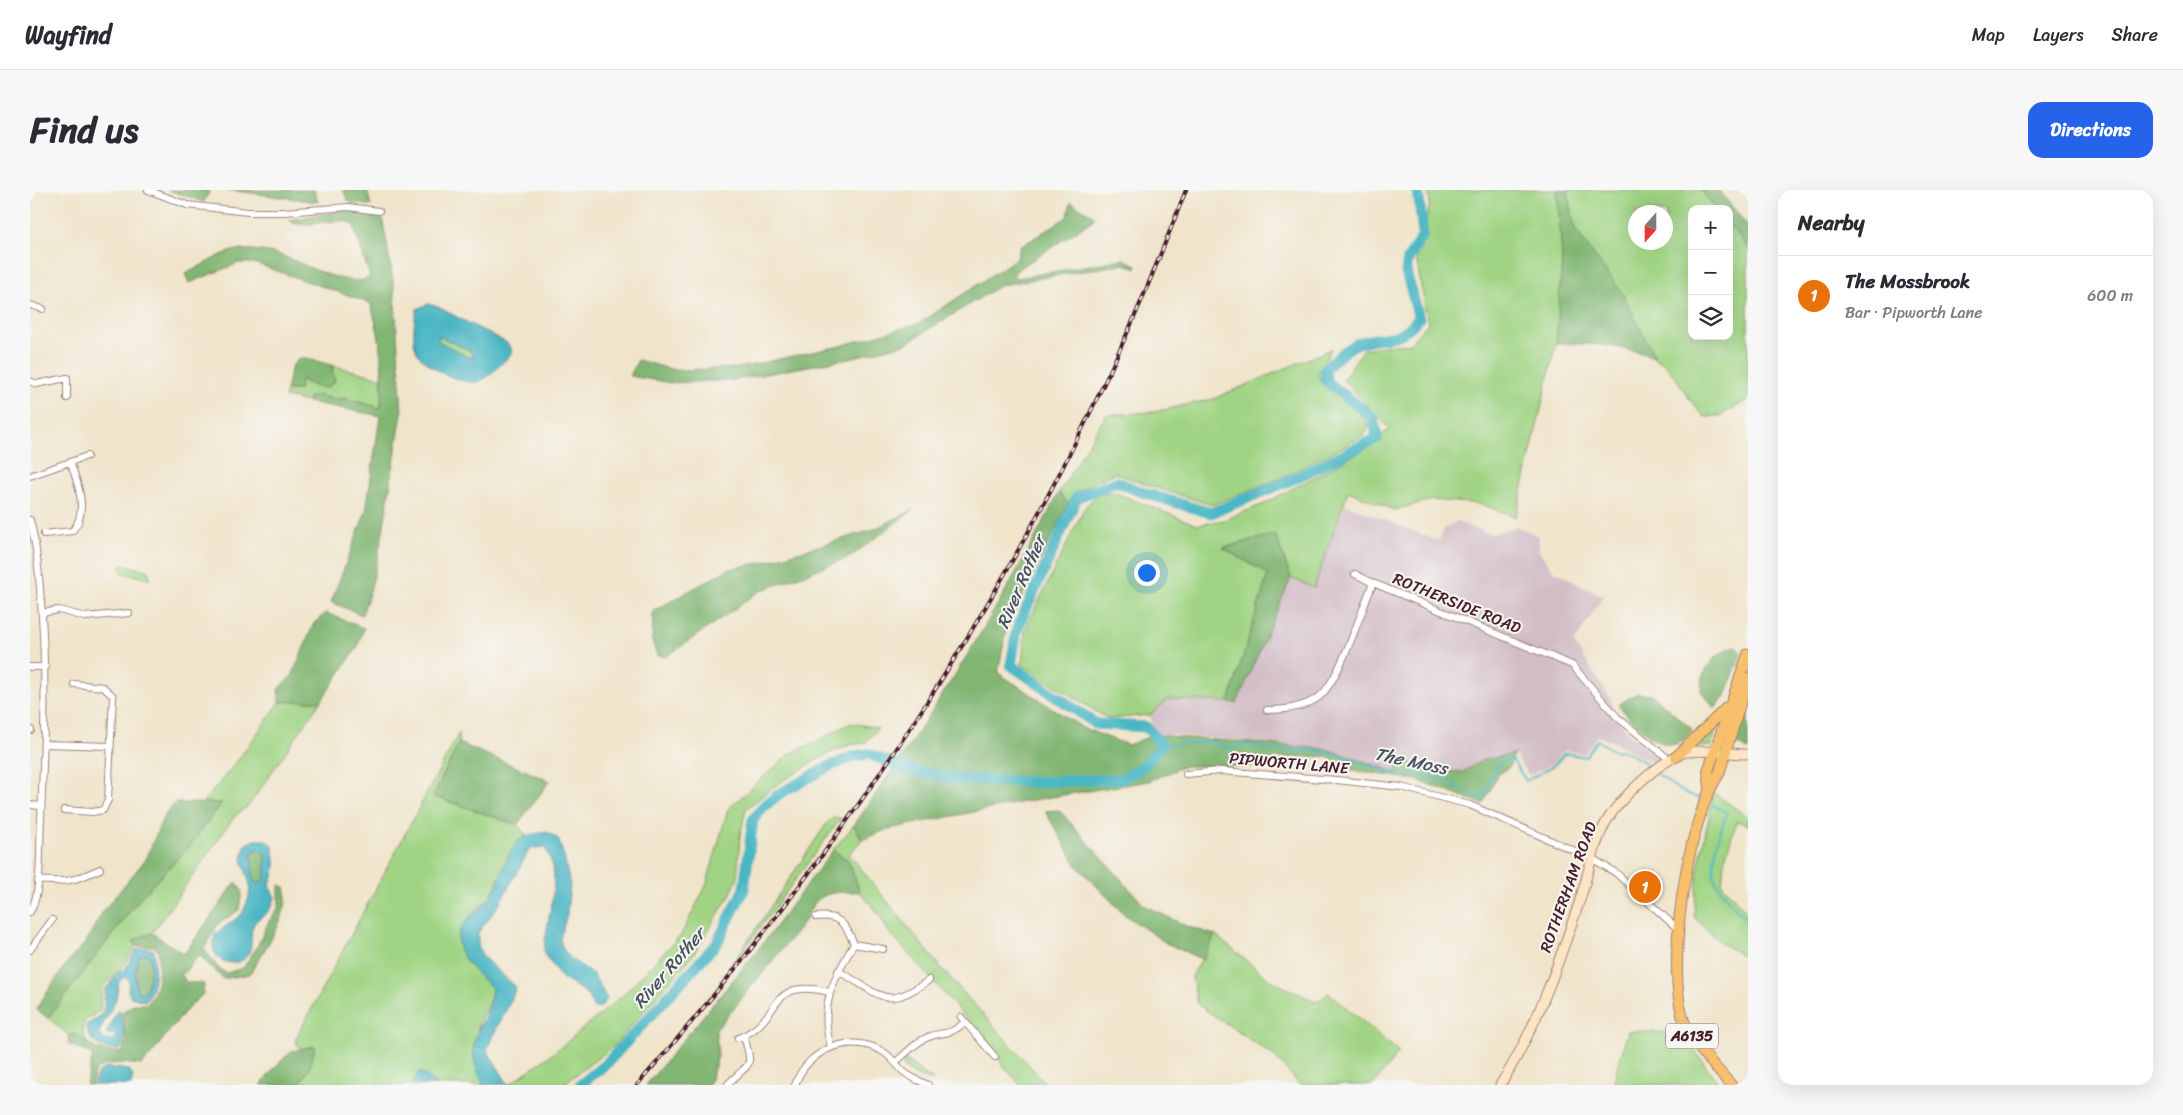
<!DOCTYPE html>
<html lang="en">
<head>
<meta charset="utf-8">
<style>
	body { margin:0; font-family:Sriracha,sans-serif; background:#f7f7f7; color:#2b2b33 }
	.controls { position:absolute; right:15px; top:15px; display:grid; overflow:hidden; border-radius:10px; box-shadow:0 5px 20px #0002 }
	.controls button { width:45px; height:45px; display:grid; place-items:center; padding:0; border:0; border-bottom:1px solid #e1e1e2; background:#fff; color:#2b2b33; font:25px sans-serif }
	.compass { position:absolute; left:1598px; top:15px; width:45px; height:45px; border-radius:50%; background:#fff; box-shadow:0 5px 20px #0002; rotate:201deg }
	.you { position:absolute; left:1116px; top:382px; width:18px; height:18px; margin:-12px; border:4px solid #fff; border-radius:50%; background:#1a73e8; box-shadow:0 0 0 8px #1a73e833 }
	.badge { display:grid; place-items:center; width:32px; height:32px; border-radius:50%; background:#2563eb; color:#fff; font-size:16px; font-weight:700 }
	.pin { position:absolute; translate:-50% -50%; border:2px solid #fff; box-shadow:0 1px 5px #0006 }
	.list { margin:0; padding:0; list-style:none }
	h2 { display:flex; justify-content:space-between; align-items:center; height:65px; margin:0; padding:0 20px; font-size:21px }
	h2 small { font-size:16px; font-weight:400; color:#7c7c81 }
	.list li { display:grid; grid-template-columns:32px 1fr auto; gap:15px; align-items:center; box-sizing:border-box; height:80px; padding:0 20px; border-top:1px solid #e1e1e2 }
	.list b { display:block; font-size:19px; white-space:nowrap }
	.list p { margin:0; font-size:16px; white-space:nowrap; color:#7c7c81 }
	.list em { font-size:16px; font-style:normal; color:#7c7c81 }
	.icon { flex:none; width:28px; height:28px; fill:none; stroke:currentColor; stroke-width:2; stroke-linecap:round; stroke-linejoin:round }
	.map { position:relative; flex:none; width:1718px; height:895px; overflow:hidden; border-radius:15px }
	header { display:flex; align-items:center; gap:30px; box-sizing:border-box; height:70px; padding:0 25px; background:#fff; border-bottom:1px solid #e1e1e2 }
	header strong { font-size:24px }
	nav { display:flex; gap:28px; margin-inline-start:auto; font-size:18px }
	.intro { display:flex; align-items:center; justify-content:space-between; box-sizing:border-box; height:120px; padding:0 30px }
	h1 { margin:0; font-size:35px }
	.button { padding:12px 22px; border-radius:15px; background:#2563eb; color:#fff; font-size:18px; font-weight:700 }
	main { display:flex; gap:30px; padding:0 30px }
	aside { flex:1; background:#fff; border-radius:15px; box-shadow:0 5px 20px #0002 }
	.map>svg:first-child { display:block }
	.industrial { fill:#d2bdc6 }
	.green { fill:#a0d484; stroke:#757a58; fill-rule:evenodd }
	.forest { fill:#80b672; stroke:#656a4e }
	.water { fill:#49b6c4; stroke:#4a6a78; fill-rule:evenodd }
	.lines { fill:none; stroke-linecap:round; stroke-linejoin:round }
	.stream { stroke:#49b6c4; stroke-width:2 }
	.river { stroke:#49b6c4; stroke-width:11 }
	.minor-casing { stroke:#9d827a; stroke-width:8 }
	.secondary-casing { stroke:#9d827a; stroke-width:11 }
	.primary-casing { stroke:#9d827a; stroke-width:12 }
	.minor { stroke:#fff; stroke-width:6 }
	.secondary { stroke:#fce5c4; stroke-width:9 }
	.primary { stroke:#f8bf6c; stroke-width:10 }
	.rail-casing { stroke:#4a1f2b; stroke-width:4 }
	.rail { stroke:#f6f6f2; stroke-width:2; stroke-dasharray:5.5; stroke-linecap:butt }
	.labels { text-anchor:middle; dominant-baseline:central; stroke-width:4; stroke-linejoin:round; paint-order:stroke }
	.shield { fill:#f6f6f2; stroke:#7e6067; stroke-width:1 }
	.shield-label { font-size:15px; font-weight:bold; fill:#4a1f2b }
	.street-label { font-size:16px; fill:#4a1f2b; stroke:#f6f6f2 }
	.water-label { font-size:18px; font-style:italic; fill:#4a5461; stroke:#f6f6f2 }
</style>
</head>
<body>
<header>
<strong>Wayfind</strong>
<nav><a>Map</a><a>Layers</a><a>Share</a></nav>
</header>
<div class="intro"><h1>Find us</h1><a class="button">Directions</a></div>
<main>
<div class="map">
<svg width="1718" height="895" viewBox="0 0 1718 895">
	<rect width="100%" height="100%" fill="#f6f6f2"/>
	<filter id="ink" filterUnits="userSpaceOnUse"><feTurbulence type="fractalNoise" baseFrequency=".02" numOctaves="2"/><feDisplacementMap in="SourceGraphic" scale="10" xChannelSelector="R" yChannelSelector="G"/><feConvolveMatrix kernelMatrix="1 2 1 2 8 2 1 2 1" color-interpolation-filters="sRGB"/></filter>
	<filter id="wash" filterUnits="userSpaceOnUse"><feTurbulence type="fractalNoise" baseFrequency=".0096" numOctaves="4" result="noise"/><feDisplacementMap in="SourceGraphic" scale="20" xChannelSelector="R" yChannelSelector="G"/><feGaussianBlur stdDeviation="1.12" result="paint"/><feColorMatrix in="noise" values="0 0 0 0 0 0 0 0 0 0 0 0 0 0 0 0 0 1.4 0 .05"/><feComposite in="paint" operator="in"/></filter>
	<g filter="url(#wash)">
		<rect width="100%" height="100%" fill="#f0e4ca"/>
		<!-- industrial -->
		<path class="industrial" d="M1315,314L1408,351L1415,338L1427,332L1460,344L1487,337L1509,346V361L1524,381L1573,406L1544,453L1582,511L1584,525L1600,544L1633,570L1627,575L1586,553L1567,546L1554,564L1535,560L1523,573L1499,586L1484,564L1453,570L1431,583L1371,571L1366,582L1296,559L1148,545H1124L1120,525L1138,509L1207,512L1261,388L1284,397Z"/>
		<!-- green -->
		<path class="green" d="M1398,0H1671L1686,19H1662V146H1699V35L1718,58V210L1690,226L1675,227C1658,212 1651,191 1635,175C1611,153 1557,152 1526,154L1486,327L1450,314L1402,310L1364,320L1318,301L1284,398L1261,388L1245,344L1193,358L1239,384L1199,512L1138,509L1120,525L1078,529L992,475L995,439L1054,319L1067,304L1086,303L1167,335L1194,330L1234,314L1332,261L1360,239L1313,190L1333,159L1380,153L1398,133L1386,69L1400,13ZM1606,22H1636V52H1606Z
			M409,146L441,161L444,164L442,167L440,168L408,151Z
			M1301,159L1288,183L1291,193L1335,228L1339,236L1334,246L1251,288L1182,315L1117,295L1085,283L1044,303L1038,314L1029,302L1076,225L1124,222L1183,209Z
			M301,175L352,188L351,218L314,208C303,212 291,202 279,207V212L255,207L256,200H269L270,189L284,196L304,179Z
			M91,375L118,380L121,389L92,383Z
			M291,511L219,615L204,627L122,743L104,750L106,756L94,775L72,798L70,820C53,833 50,830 56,852L46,844L39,846L18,828L112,706L159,657L191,613L173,612L205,574L250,512Z
			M1690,527L1681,556L1659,557Z
			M821,533L848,538L835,553L819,555L797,564L749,593L716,619L710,646L707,690L700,705L663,765L584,856L532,895H478L525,862L592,806L651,745L676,696L698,619L758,565Z
			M429,543V553L403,606L487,635L497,645L486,653L460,708L439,726L438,774L463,798C461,814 450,824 448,838C446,851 448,884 454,895H269L281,875L284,856L270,859L265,850Z
			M1684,603L1718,627V635L1707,631L1694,671L1692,694L1718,724V768L1692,754L1664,727L1668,677Z
			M803,628H811L690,792L797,633Z
			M824,635L832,650L819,664L912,779L1017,895H991L973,876L961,856L858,741L849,724L830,702L818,670L803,660Z
			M1185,745L1240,790L1286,812L1299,803L1369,862L1343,895H1270L1243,865L1167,814L1162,786Z
			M1598,841L1652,843L1690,895H1583Z
			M875,869L903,890C891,889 882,885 873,876Z"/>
		<!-- forest -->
		<path class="forest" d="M138,0H180L174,12Z
			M198,0H284L288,12Z
			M313,0H337L341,16L318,11Z
			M1527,0H1538L1545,39L1593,104L1625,167C1591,156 1561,152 1526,154L1532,67Z
			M1671,0H1689L1718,37V58L1699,35V19H1686Z
			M1041,12L1064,26L1063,30L987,80L983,86L988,88L1093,69L1107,75L1106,78L1094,74L971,95L875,154L816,169L704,190L641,193L600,186L608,170L644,180L708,178L810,156L890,133L987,68L990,57L1037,27Z
			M317,20L352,25L364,95L372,223L353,342L341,398L332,425L301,412L336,321L350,226L279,212V207C291,202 303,212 314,208L351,218C353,183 352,146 340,113L224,73H209L159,93L155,84C168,78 194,61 207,60C222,59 239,61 253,66C272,73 320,100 340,87L323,34C301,24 273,43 259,30Z
			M275,168L301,175L305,191L297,198L284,196L271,189L269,200H256C260,187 259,169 275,168Z
			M1029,302L1038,314L977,437L968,483L1053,538L1098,555L1124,545L1296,559L1366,582L1370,571L1431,583L1453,570L1484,564L1479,577L1468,585L1453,614L1386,590L1316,579L1296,566L1244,568L1238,576H1155L1119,591L1009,609L858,639L832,650L824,635C900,529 970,418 1029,302Z
			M883,320L820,367L730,401L636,467L627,465L622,451L623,421L699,379L738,371L842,340Z
			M1245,344L1261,388L1207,513L1199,512L1238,384L1193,358Z
			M296,423L334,438L327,458L291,511L250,512L248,499L262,486L284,433Z
			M1705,456L1711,463L1696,506L1685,518L1671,501C1671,480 1684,463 1705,456Z
			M1607,503L1622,505L1662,539C1642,578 1605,534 1588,515Z
			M1718,504V560L1703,551Z
			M429,553L520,591L487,635L403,606Z
			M145,613H192L159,657L112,706L18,828L6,819L36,774L55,753L73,721L116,669L133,628Z
			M1029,620L1114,715L1156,736L1185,745L1173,770L1136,753L1095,725L1047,676L1015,621Z
			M224,660H229L236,664V686L230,694L224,692L221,666Z
			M803,660L818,670L830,702C801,702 787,700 775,731L686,840L688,866L679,895H616L727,761Z
			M206,692L212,701L209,720L187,735L174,759L190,780L197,783L213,778L227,757L239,731L249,717V695L255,697C263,722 232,762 220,784L193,789L169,765L152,785L156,792L174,794L173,804C149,824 133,852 112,875C100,874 72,869 64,883C63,886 63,892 62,895H56L63,865L38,854L39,846L46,844L66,859L92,863L96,850L92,822L104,814H116C131,799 129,779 128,760L123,756H106L103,750L122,743L154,764Z
			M115,764L119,765C124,777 119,789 116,801L111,803L107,801L105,783L109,766Z
			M285,856L281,875L269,895H231L245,877L262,861Z"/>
		<!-- water -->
		<path class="water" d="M398,114L406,116L477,153L481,158L482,163C473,172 461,186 450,191C434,197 398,178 388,164C381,154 384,130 387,119ZM409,146L441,161L443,167L440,168L408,151Z
			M517,642L528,649L534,666L540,695L537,724L530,749L533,759L541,769L563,784L577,809L571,817L564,818L556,803L532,788L514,764C514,731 536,687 514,657L500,659L468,716L448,743V755L453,767L486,797C479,820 465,837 457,860L478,894L454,895C427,845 459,840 462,798C451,787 429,769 428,752C427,730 451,722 461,706C471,690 474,669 485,654C493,644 506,644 517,642Z
			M224,650H234L242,654C247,671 246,681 239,696L245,707C240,729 228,724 223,736C219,746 224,757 217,766C210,776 190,775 185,763C182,757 183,751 185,744L212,724L219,707L220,695L212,669L215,655ZM224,660H229L236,664V686L230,694L224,692L221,666Z
			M116,758L124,760C125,777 127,797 115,811L101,807L98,801L99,790L95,787L89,791L86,809L69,842L74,850H85L86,845L76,844L87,821L90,820C91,831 99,852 89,860C71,857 60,856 56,835L70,826L74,818L75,800L88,783L95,779L106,760ZM115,764L119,765C124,777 119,789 116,801L111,803L106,801L105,783L109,766Z
			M79,877L99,880L103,886L101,895H64C66,884 68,880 79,877Z
			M389,881L408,895H382Z"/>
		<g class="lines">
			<!-- stream -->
			<path class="stream" d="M1132,555L1181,552L1200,558L1214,554L1239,560L1296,562L1370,585L1401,587L1421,592L1434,602L1452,608L1468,572L1482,569L1496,591L1524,575L1535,563L1555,567L1567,550L1584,561L1592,560L1613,571L1622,579
				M1626,583L1649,600L1673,610
				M1680,613L1697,623C1691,637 1679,677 1686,692C1693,706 1707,720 1718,731"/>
			<!-- river -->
			<path class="river" d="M550,895L577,873L687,753L714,699L723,630L733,617L749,604L800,576L825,566L838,564L886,582L929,589L1005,592L1092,589L1116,574L1132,555L1116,537L1066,534L981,475L987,439L1047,307L1087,292L1114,303L1181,323L1261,290L1347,248L1343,227L1296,191L1295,179C1304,171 1315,159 1326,154C1356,142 1364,157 1389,128L1376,82L1378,69L1393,45L1388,0"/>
		</g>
	</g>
	<g filter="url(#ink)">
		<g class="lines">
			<!-- minor casing -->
			<g class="minor-casing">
				<path id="minor" d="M118,0L157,15L218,22H254L318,17L349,21
					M0,115L13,119
					M0,191L6,194L37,188V208
					M0,286L57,266
					M0,330C7,357 9,384 11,412C17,488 14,553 11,628C9,653 13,701 0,722
					M14,344L42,341C59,324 48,292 40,272
					M1325,384L1343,393
					M12,423L29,420L55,427L99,423
					M0,477H16
					M1237,520C1255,520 1274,518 1289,507C1309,492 1332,419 1343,393L1542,475L1587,527L1640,570
					M0,540H1
					M15,554L80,556
					M1156,584L1191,581L1306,590L1371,597L1440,615L1563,669L1586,683L1649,740
					M0,615L11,616
					M34,620L63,622L73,620L78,610L83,506L73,497L44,494
					M8,690C36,693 44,691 70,679
					M786,727C809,724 816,734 824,754
					M824,754L853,759
					M0,760L22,730
					M808,781C851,803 853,823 899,790
					M935,832L965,867
					M708,848C754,831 735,786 799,802
					M801,857C788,816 804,789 824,754
					M866,872C875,864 885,853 896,848C913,840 917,848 935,832L931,827
					M698,894C720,871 724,880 714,846
					M765,895C777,859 822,841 855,863C862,868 867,876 874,882C881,888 890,891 898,895"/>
			</g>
			<!-- secondary casing -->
			<g class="secondary-casing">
				<path id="secondary" d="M1470,895C1506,840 1529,772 1550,710C1558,685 1563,657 1575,634C1588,610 1627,573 1653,563C1669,558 1701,564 1718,564"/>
			</g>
			<!-- primary casing -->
			<g class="primary-casing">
				<path id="primary" d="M1646,567L1697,517
					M1680,597L1678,581L1718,464
					M1701,895C1684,875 1663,855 1654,831C1635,777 1657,630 1689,584L1718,488"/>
			</g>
			<!-- minor -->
			<use href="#minor" class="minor"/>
			<!-- secondary -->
			<use href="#secondary" class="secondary"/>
			<!-- primary -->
			<use href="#primary" class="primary"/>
			<!-- rail casing -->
			<g class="rail-casing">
				<path id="rail" d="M607,895C805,672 979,410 1100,137C1120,92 1138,46 1156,0"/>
			</g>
			<!-- rail -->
			<use href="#rail" class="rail"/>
		</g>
	</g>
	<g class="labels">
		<!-- shield labels -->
		<rect class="shield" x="1636" y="833.5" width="52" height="25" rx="4"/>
		<g class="shield-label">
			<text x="1662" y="846">A6135</text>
		</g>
		<!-- street labels -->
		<g class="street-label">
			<text transform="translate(1427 413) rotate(22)">ROTHERSIDE ROAD</text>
			<text transform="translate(1259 573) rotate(5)">PIPWORTH LANE</text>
			<text transform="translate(1538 697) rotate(-70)">ROTHERHAM ROAD</text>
		</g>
		<!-- water labels -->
		<g class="water-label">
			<text transform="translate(991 392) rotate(-67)">River Rother</text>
			<text transform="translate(1381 571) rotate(12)">The Moss</text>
			<text transform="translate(639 778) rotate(-49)">River Rother</text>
		</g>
	</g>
</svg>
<div class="controls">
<button>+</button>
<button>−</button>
<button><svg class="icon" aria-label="layers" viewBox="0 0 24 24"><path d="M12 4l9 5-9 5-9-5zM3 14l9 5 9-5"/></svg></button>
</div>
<svg class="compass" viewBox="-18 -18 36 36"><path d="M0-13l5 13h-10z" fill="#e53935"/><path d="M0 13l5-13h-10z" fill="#7c7c81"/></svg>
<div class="you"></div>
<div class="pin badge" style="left:1615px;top:697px;background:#e8710a">1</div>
</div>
<aside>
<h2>Nearby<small></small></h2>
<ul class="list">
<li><span class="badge" style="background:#e8710a">1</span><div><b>The Mossbrook</b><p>Bar · Pipworth Lane</p></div><em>600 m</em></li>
</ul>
</aside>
</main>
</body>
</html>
